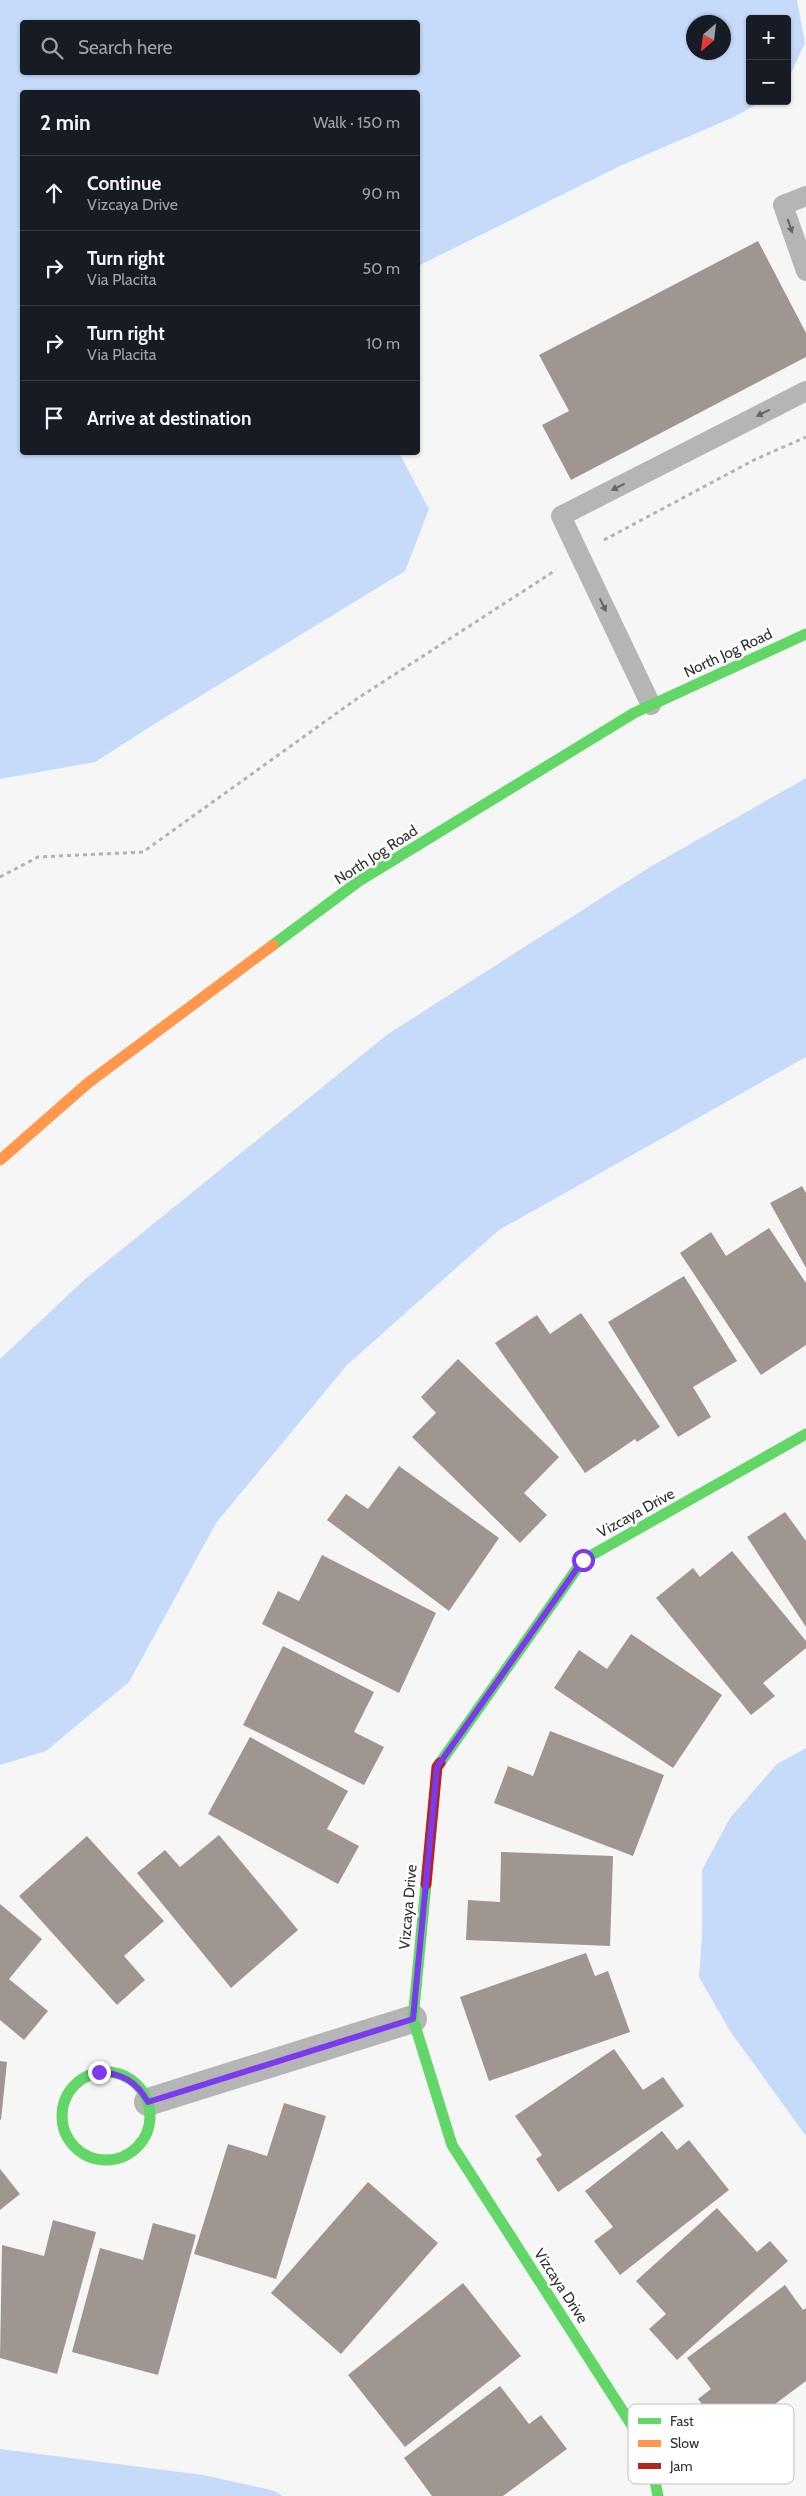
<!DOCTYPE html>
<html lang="en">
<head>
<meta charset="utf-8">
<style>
	body { margin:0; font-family:Cabin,sans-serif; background:#242831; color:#f1f3f6 }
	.controls { position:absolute; right:15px; top:15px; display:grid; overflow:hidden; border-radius:5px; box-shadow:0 1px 4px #0004 }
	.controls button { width:45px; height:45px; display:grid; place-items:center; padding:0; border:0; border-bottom:1px solid #363941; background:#171b24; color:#f1f3f6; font:25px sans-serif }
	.compass { position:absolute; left:686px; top:15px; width:45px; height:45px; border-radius:50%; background:#171b24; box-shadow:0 1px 4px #0004; rotate:208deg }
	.stop { position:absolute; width:15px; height:15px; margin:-11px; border:4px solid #7c3aed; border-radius:50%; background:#fff }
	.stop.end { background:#7c3aed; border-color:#fff; box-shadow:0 1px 5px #0008 }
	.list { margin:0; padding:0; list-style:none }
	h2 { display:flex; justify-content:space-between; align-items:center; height:65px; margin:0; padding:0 20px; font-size:21px }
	h2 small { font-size:16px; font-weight:400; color:#9ea1a6 }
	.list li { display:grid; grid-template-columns:32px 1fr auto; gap:15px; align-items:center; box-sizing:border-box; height:75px; padding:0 20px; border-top:1px solid #363941 }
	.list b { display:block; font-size:19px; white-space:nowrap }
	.list p { margin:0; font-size:16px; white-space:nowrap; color:#9ea1a6 }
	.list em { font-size:16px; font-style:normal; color:#9ea1a6 }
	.icon { flex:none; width:28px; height:28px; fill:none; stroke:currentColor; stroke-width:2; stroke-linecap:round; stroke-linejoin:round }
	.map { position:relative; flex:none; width:806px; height:2496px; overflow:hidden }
	.search { position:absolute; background:#171b24; box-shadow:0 1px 4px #0004; left:20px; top:20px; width:400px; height:55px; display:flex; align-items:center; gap:12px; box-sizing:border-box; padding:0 18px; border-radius:5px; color:#9ea1a6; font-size:19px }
	.panel { position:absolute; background:#171b24; box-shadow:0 1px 4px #0004; left:20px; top:90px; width:400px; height:365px; border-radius:5px }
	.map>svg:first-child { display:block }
	.water { fill:#c6dbf9; fill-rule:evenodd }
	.building { fill:#9f9591 }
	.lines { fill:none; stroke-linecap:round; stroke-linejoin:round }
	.path { stroke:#b3b3b3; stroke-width:3; stroke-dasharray:4 4; stroke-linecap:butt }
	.lane { stroke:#b5b5b5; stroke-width:20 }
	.street { stroke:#b5b5b5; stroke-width:28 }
	.fast { stroke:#63d668; stroke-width:11 }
	.slow { stroke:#ff974d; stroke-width:11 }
	.jam { stroke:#b3261e; stroke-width:11 }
	.oneway { fill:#656565 }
	.route { stroke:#7c3aed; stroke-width:6 }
	.labels { text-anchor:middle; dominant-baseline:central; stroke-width:5; stroke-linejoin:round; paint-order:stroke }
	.street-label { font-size:15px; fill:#2f3030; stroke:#fff }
	.key { fill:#fff; stroke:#c1c1c1; stroke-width:1 }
	.key-label { font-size:14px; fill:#2f3030 }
</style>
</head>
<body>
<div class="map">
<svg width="806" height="2496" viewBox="0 0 806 2496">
	<rect width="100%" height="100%" fill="#f6f6f6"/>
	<!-- water -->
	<path class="water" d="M0,0H797L805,43L787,82V19H750V101H763L734,117L622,165L418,266V92H22V452L399,453L429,509L405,571L156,723L95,762L0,779ZM418,22V72H22V22ZM724,22V52H694V22Z
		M806,778V1057L499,1230L347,1365L216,1523L129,1682L46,1751L0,1765V1359L84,1280L388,1034L650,867Z
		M806,1748V2136L730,2031L699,1977L702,1937V1870L730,1818L777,1764Z
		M0,2449L203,2475L275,2491L282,2496H0Z"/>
	<!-- building -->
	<path class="building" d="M758,241L806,333V357L571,480L542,425L569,411L539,355Z
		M802,1186L806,1193V1268L770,1203Z
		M769,1228L806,1283V1345L761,1375L680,1253L711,1232L726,1256Z
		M684,1276L737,1361L693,1387L711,1417L678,1437L608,1322Z
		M581,1313L660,1427L637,1442L635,1439L585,1473L495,1343L537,1315L550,1334Z
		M458,1359L559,1457L524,1493L547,1515L520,1543L412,1437L436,1413L421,1397Z
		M399,1466L499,1538L449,1611L327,1520L346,1494L368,1509Z
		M785,1512L806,1541V1627L747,1537Z
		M732,1551L806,1641V1648L763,1683L775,1696L751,1715L656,1598L693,1568L700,1577Z
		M322,1555L436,1613L399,1693L262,1624L278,1591L299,1601Z
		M631,1634L722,1695L673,1768L554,1688L579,1650L607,1669Z
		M283,1646L374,1692L354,1732L384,1747L364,1785L243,1725Z
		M550,1731L664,1775L633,1856L494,1803L508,1766L533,1776Z
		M250,1737L348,1791L327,1829L359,1846L338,1884L208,1814Z
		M219,1835L298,1930L231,1988L137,1873L165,1850L180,1867Z
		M87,1836L164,1921L124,1956L145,1980L117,2005L19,1896Z
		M501,1852L613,1856L610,1946L466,1940L468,1900L500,1902Z
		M0,1904L42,1939L9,1979L48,2011L24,2040L0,2020Z
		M586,1953L595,1976L608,1971L630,2032L489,2081L460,1997Z
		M614,2049L643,2090L663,2077L684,2106L558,2192L536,2159L542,2155L515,2116Z
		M0,2061L7,2062L1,2120L0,2119Z
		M284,2103L326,2116L276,2279L194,2254L228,2144L267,2156Z
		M662,2131L677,2150L689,2140L729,2190L620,2275L594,2241L613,2227L585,2191Z
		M0,2169L20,2194L0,2210Z
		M368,2182L438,2243L341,2354L271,2293Z
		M717,2208L757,2252L770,2241L788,2261L677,2360L649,2329L666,2314L636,2281Z
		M53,2220L96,2232L57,2374L0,2358L2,2245L44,2256Z
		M153,2223L196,2235L158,2375L72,2352L100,2248L143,2260Z
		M463,2283L521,2356L405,2447L348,2375Z
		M785,2285L803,2310L806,2308V2381L728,2439L698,2399L711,2389L687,2358Z
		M500,2386L529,2424L541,2415L567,2449L503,2496H432L404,2458Z"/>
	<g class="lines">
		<!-- path -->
		<path class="path" d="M604,540L754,460L806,437
			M0,877L38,857L143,852L355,700L556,570"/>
		<!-- lane -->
		<path class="lane" d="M806,196L783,205L806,271
			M651,705L561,516L806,391"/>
		<!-- street -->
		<path class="street" d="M148,2102L413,2019"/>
		<!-- fast -->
		<path class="fast" d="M273,945L359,881L634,713L806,634
			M440,1763L583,1560L806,1434
			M426,1884L413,2019L452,2145L649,2452L658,2496
			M62 2116a44 44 0 1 1 88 0a44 44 0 1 1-88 0Z"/>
		<!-- slow -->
		<path class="slow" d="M0,1160L88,1083L273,945"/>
		<!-- jam -->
		<path class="jam" d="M426,1884L437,1767L440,1763"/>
	</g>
	<!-- one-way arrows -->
	<defs><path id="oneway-solid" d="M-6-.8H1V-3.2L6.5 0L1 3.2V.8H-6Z" transform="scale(1.25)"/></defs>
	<g class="oneway">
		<use href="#oneway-solid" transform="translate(790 226) rotate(71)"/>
		<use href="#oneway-solid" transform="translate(763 413) rotate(153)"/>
		<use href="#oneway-solid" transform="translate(618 487) rotate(153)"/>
		<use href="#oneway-solid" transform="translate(603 605) rotate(64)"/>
	</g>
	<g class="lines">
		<!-- route -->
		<path class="route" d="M99,2072C123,2074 136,2081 148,2102L413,2019L437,1767L583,1560"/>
	</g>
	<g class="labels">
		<!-- street labels -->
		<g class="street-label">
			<text transform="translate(728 653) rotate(-25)">North Jog Road</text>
			<text transform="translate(376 855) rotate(-33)">North Jog Road</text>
			<text transform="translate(636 1513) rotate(-29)">Vizcaya Drive</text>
			<text transform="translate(408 1907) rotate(-85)">Vizcaya Drive</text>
			<text transform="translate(561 2286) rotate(57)">Vizcaya Drive</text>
		</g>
	</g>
	<!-- legend -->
	<rect x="628" y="2404" width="166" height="80" rx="8" class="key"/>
	<rect x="638" y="2418" width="23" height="6" fill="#63d668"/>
	<rect x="638" y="2440" width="23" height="7" fill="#ff974d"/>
	<rect x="638" y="2463" width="23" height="6" fill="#b3261e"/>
	<g class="key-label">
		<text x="670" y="2426">Fast</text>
		<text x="670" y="2448">Slow</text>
		<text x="670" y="2471">Jam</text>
	</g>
</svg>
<div class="controls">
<button>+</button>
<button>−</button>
</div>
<svg class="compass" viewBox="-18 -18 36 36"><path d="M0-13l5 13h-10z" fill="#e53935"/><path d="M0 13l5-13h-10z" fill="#9ea1a6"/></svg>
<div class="stop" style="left:583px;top:1560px"></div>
<div class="stop end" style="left:99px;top:2072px"></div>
<div class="search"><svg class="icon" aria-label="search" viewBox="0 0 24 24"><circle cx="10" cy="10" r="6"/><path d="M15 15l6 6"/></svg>Search here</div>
<section class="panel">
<h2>2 min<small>Walk · 150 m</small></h2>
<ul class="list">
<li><svg class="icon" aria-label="ahead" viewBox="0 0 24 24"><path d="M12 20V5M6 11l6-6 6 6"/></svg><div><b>Continue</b><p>Vizcaya Drive</p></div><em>90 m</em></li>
<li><svg class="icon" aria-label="right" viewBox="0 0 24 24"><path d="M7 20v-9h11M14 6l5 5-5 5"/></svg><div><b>Turn right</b><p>Via Placita</p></div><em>50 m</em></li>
<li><svg class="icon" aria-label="right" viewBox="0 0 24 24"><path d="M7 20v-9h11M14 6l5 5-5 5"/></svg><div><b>Turn right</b><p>Via Placita</p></div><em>10 m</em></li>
<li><svg class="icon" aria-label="arrive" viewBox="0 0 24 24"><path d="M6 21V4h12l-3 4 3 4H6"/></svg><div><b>Arrive at destination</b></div></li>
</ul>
</section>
</div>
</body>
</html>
